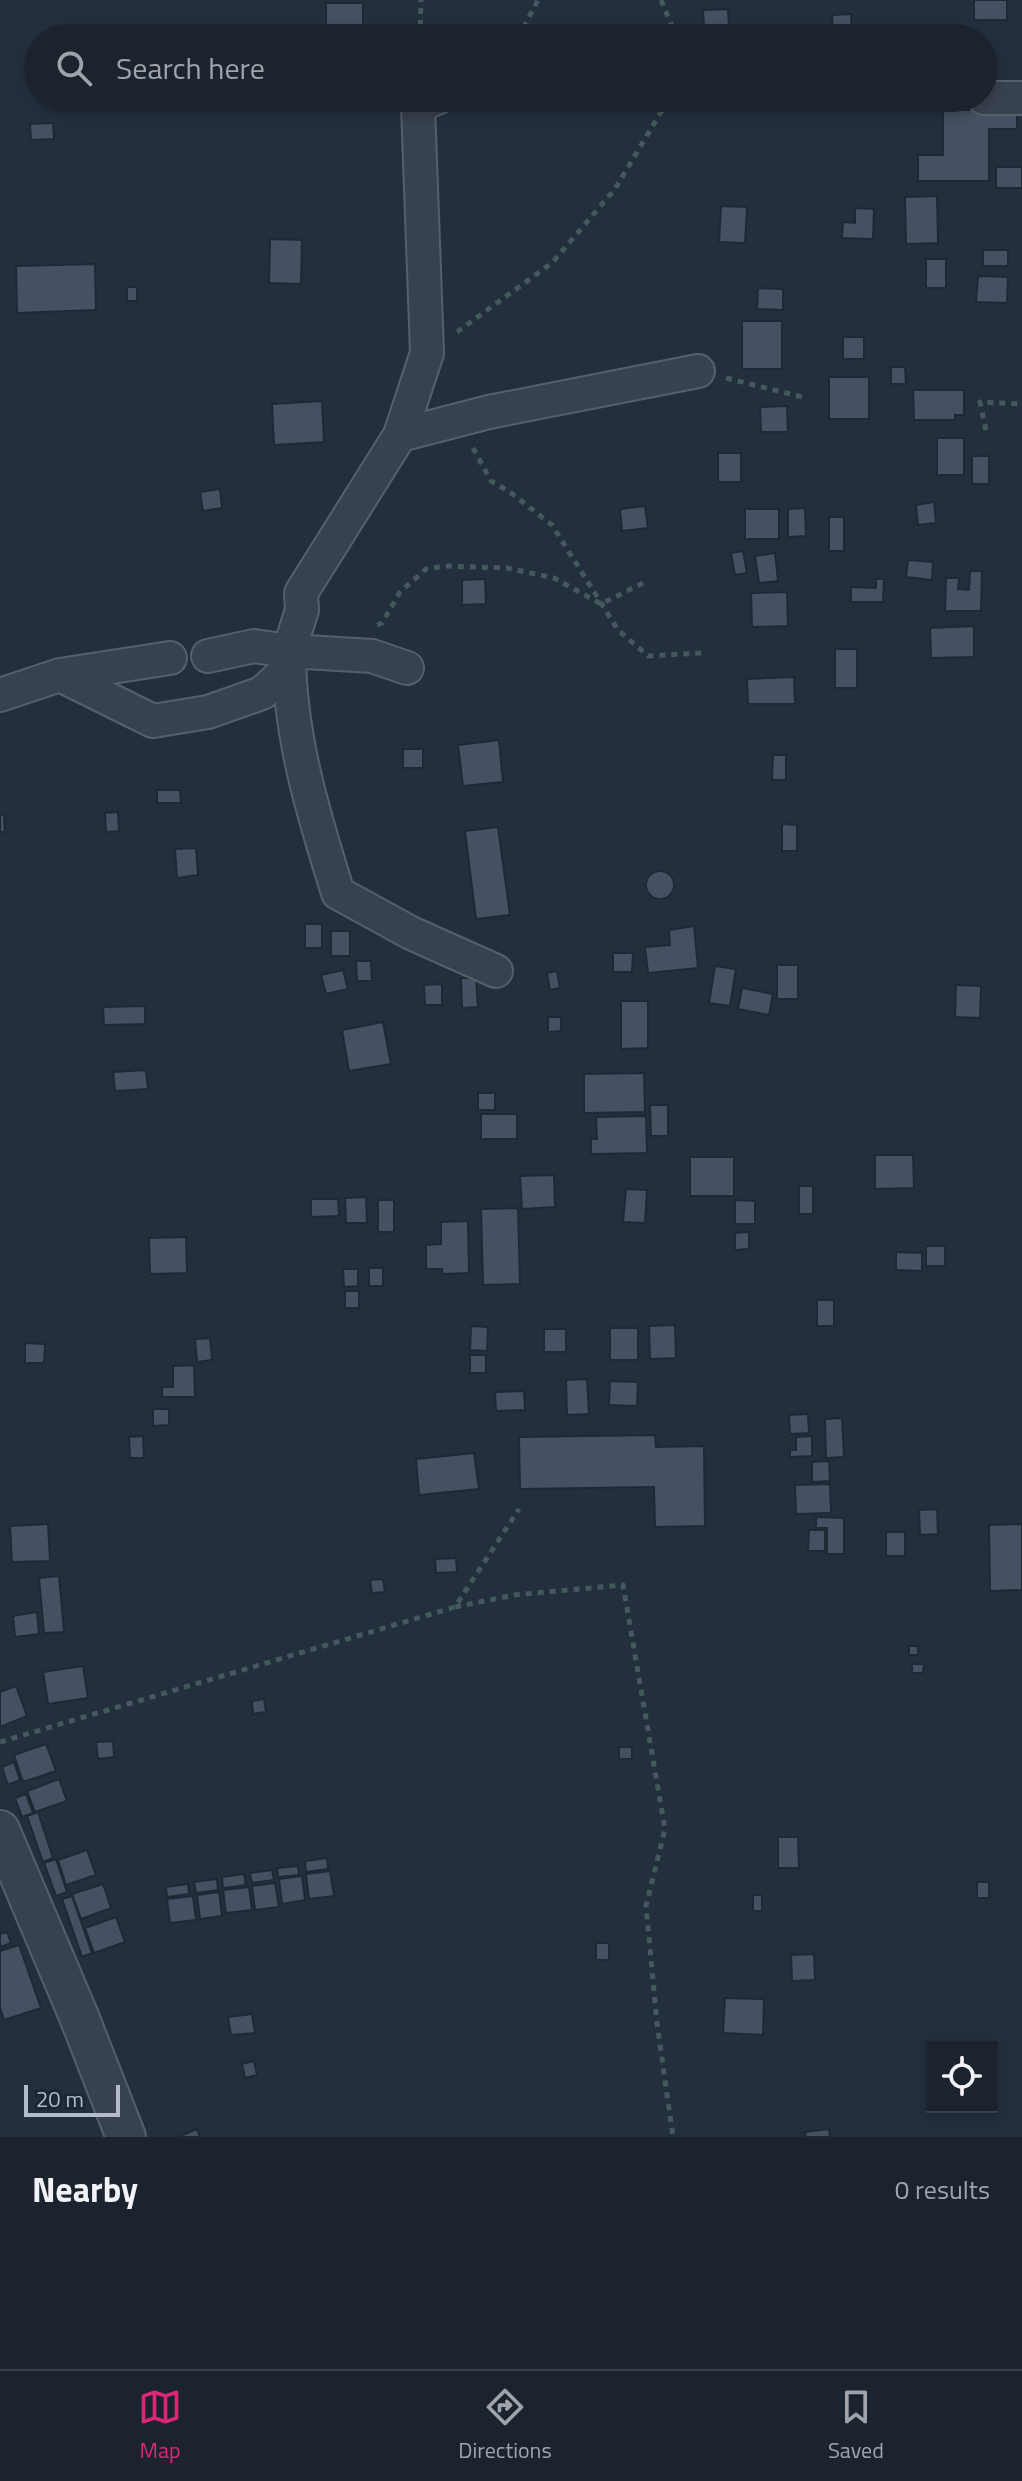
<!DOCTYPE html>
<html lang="en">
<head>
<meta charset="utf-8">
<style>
	body { margin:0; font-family:"Titillium Web",sans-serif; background:#242b36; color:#f1f3f6 }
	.controls { position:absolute; right:24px; bottom:24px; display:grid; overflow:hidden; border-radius:0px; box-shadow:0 4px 12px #0003 }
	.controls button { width:72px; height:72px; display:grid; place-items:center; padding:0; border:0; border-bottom:2px solid #39404a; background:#1b232e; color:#f1f3f6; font:40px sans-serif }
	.scale { position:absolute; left:24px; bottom:20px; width:96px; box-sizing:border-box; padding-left:8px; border:4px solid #b4bcc9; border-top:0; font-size:22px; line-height:28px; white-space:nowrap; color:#b4bcc9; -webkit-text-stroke:6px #1d2633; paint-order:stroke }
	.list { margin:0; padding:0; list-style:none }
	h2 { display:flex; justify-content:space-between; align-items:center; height:104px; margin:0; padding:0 32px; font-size:34px }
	h2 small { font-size:26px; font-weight:400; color:#a0a4aa }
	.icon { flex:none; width:44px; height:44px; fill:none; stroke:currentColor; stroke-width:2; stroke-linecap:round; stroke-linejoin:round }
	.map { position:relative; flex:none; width:1022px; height:2137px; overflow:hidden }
	.search { position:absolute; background:#1b232e; box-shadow:0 4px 12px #0003; left:24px; right:24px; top:24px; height:88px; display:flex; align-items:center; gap:20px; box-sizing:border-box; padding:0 28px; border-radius:44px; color:#a0a4aa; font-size:30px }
	.sheet { height:232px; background:#1b232e }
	nav { display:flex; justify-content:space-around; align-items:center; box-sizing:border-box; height:112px; border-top:2px solid #39404a; background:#1b232e; font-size:22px; color:#a0a4aa }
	nav a { display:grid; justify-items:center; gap:4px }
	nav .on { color:#db2777 }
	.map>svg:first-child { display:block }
	.building { fill:#455162; stroke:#1f2835; stroke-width:2 }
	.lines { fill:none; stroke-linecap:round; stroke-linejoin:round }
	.minor-casing { stroke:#565f6c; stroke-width:36 }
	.tertiary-casing { stroke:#565f6c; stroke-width:42 }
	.path { stroke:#44595c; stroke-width:5; stroke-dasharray:6 6; stroke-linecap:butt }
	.minor { stroke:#38414e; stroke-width:32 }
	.tertiary { stroke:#38414e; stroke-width:38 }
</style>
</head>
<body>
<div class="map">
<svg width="1022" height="2137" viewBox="0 0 1022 2137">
	<rect width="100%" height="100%" fill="#242f3e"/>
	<!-- building -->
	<path class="building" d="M974,0H1007V20H974Z
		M326,3H363V38H326Z
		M728,9L729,27L704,28L703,10Z
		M851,14L852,34H833L832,15Z
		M732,32V38H708V33Z
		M943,110H1017V129H989V181H918V155H943Z
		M53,123L54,139L31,140L30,124Z
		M996,167H1022V188H996Z
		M937,196L938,243L906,244L905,197Z
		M721,206L747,207L745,243L719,242Z
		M855,208L874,209L873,239L842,238L843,222L855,223Z
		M270,239L302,240L301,284L269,283Z
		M983,250H1008V266H983Z
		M926,259H946V288H926Z
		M95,264L96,310L17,313L16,266Z
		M978,276L1008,277L1007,303L976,302Z
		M127,287H137V301H127Z
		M758,288L783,289V310L757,309Z
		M742,321H782V369H742Z
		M843,337H864V359H843Z
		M891,367H905L906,384H891Z
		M829,377H869V419H829Z
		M913,390H964V415H955V420H914Z
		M322,401L324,442L274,445L272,404Z
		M787,406L788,432H761L760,407Z
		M937,438H964V475H937Z
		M718,453H741V482H718Z
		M972,456H989V484H972Z
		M220,489L222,508L203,511L200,492Z
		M934,502L936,523L918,525L916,505Z
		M645,506L648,528L622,531L620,509Z
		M805,508L806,536L788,537V509Z
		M745,509H779V539H745Z
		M829,517H844V551H829Z
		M743,551L747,573L735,575L731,553Z
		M775,553L778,581L759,583L755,556Z
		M908,560L933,562L932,580L906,577Z
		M970,571H982L981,611H945L946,578H959L958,589L969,590Z
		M485,579L486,604L462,605V580Z
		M876,579H884L883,602H851V587L876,588Z
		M787,592L788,626L752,627L751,593Z
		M974,626V657L931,658L930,628Z
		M835,649H857V688H835Z
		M794,677L795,704H748L747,679Z
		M499,740L503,782L463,786L458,745Z
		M403,749H423V768H403Z
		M773,755H786V780H772Z
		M157,790H180L181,803H157Z
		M118,812L119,831L106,832L105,813Z
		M4,814L5,832H0V815Z
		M782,824L797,825V851H782Z
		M498,827L510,915L476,919L465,831Z
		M196,848L198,875L177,878L175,849Z
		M646 885a14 14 0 1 1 28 0a14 14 0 1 1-28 0Z
		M305,924H322V948H305Z
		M694,926L698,968L648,973L645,947L670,945L669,930Z
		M331,931H350V956H331Z
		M613,953H633L632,972H613Z
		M356,961H371L372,981H357Z
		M777,965H798V999H777Z
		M715,966L736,969L730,1006L709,1003Z
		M343,970L348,989L326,994L321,975Z
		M557,971L560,988L550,990L547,973Z
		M461,978H476L478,1007L462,1008Z
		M442,984V1005H425L424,985Z
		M956,985L981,986L980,1018L955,1017Z
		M742,988L773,994L769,1015L738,1009Z
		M621,1001H648V1048L621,1049Z
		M145,1006V1024L104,1025L103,1007Z
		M548,1017H561V1031L548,1032Z
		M383,1022L391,1064L349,1071L342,1030Z
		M146,1070L148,1089L115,1091L113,1072Z
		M644,1073L645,1112L584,1113V1074Z
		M478,1093H495V1110H478Z
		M650,1105H668V1136H651Z
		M481,1114H517V1139H481Z
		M646,1116L647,1153L591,1154V1139H597L596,1117Z
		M875,1155H913L914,1188L875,1189Z
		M690,1157H734V1196H690Z
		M554,1175L555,1207L522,1209L520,1176Z
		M799,1186H813V1214H799Z
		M626,1189L647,1190L645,1223L623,1222Z
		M366,1197L367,1223H346L345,1198Z
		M311,1199H338L339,1216L311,1217Z
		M378,1200H394V1232H378Z
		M735,1200L755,1201V1224H735Z
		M518,1208L520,1284L483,1285L481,1209Z
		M468,1221L469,1273L442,1274V1269H426V1245L441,1244V1222Z
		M749,1232V1249L735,1250V1233Z
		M186,1237L187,1273L150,1274L149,1238Z
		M926,1246H945V1266H926Z
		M896,1252L922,1253V1271L896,1270Z
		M369,1268H383V1286H369Z
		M343,1269H358V1286L344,1287Z
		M345,1291H359V1308H345Z
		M817,1300H834V1326H817Z
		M675,1325L676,1358L650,1359L649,1326Z
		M471,1326L488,1327L487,1351L470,1350Z
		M610,1328H638V1360H610Z
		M544,1329H566V1352H544Z
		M210,1338L212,1360L197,1362L195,1339Z
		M25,1343L45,1344L44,1363H25Z
		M470,1355H486V1373H470Z
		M194,1365L195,1397H162V1387H173V1366Z
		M587,1379L589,1414L567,1415L566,1380Z
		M610,1381L638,1382L637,1406L609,1405Z
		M524,1391L525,1410L496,1411L495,1392Z
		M153,1409H169V1425L153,1426Z
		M808,1414L809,1433L790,1434L789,1415Z
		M842,1418L844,1457L826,1458L825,1419Z
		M655,1435L656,1447L704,1446L705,1526L655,1527L654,1487L520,1489L519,1437Z
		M143,1436L144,1458H130L129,1437Z
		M812,1436V1456L790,1457V1450H796V1437Z
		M474,1453L479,1489L419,1495L416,1459Z
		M829,1461L830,1481L812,1482V1462Z
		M830,1484L831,1513L796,1514L795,1485Z
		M937,1509L938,1534L920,1535L919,1510Z
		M816,1517L844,1518V1554H827V1528H816Z
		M48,1524L50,1561L12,1562L10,1526Z
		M1022,1524V1590L990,1591L989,1525Z
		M809,1530H825V1551H808Z
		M886,1532H905V1556H886Z
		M456,1558L457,1572L436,1573L435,1559Z
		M59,1576L64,1632L44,1633L39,1578Z
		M383,1579L385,1592L372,1593L370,1580Z
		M37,1612L39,1634L15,1637L13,1616Z
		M909,1646H918V1655H909Z
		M912,1664H924L923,1673H912Z
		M83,1666L88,1698L48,1704L43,1672Z
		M16,1686L27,1716L0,1727V1692Z
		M264,1699L266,1712L253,1714L252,1701Z
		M113,1741L114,1757L98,1759L96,1742Z
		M46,1744L56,1771L23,1782L14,1755Z
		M619,1747H632V1759H619Z
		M14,1762L20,1780L8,1785L2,1767Z
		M59,1779L67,1801L35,1812L27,1791Z
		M26,1794L33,1813L22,1817L15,1798Z
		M38,1812L53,1858L43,1862L27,1816Z
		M778,1837H798L799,1868H778Z
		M87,1850L96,1875L66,1885L58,1860Z
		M327,1858L328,1869L306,1872L305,1861Z
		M56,1859L67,1892L56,1896L44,1863Z
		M298,1866L299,1875L278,1877L277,1868Z
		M272,1870L274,1880L252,1883L250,1873Z
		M330,1871L334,1896L309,1899L306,1874Z
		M244,1874L246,1885L223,1888L222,1877Z
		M302,1876L305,1900L282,1904L279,1879Z
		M217,1879L218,1890L196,1893L194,1882Z
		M977,1882H989V1898H977Z
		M275,1883L279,1907L255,1910L252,1886Z
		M103,1884L111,1908L81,1919L72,1894Z
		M188,1884L189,1894L167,1897L166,1887Z
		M249,1887L252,1910L226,1913L223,1890Z
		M219,1892L222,1916L200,1919L197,1895Z
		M753,1895H762V1911H753Z
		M72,1896L92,1953L82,1957L62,1899Z
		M193,1896L196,1920L170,1923L167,1899Z
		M116,1917L125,1942L94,1953L85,1928Z
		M7,1932L11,1943L0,1947V1934Z
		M596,1943H609V1960H596Z
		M19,1945L41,2008L4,2020L0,2008V1951Z
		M814,1954L815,1980L792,1981L791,1955Z
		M725,1998L764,1999L763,2035L723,2033Z
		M252,2014L255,2033L231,2035L228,2017Z
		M254,2061L257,2075L245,2078L242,2064Z
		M197,2129L200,2137H178Z
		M829,2129L830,2137H806L805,2132Z"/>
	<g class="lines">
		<!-- minor casing -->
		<g class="minor-casing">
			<path id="minor" d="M984,98H1022
				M400,435L489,412L698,371
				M208,656L254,646L289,651L302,610L301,593L400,435L427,353L418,106L437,98
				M407,668L372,656L289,651C289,735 313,813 338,893L411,933L496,971
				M60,675L153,721L208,712L262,693L289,668
				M0,695L60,675L170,658"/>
		</g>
		<!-- tertiary casing -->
		<g class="tertiary-casing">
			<path id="tertiary" d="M0,1830L80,2019L126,2137"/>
		</g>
		<!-- path -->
		<path class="path" d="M661,0L677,38
			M420,38L421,0
			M518,38L538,0
			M457,332L552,263L615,189L661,112L676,98
			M726,378L806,398
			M986,430L980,402L1022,404
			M473,448L491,481L510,492L552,525L618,630L648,656L702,653
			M377,625L382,623L400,592L426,569L444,566L507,568L554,578L601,604L645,582
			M455,1607L514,1595L623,1585L665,1829L646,1906L657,2023L673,2137
			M0,1742L455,1607L519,1509"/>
		<!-- minor -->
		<use href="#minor" class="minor"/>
		<!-- tertiary -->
		<use href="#tertiary" class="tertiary"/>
	</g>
</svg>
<div class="controls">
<button><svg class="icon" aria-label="locate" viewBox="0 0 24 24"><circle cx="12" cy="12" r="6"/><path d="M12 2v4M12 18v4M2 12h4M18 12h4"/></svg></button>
</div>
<div class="scale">20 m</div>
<div class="search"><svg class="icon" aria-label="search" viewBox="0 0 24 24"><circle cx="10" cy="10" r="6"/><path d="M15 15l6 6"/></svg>Search here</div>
</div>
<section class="sheet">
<h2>Nearby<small>0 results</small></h2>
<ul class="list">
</ul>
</section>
<nav>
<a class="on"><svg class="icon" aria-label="map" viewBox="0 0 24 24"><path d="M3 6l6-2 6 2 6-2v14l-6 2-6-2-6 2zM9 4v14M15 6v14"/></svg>Map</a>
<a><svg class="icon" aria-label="directions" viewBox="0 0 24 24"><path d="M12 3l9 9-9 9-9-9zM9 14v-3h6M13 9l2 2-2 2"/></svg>Directions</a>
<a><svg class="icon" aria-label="saved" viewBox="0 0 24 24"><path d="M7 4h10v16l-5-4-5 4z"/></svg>Saved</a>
</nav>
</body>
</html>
